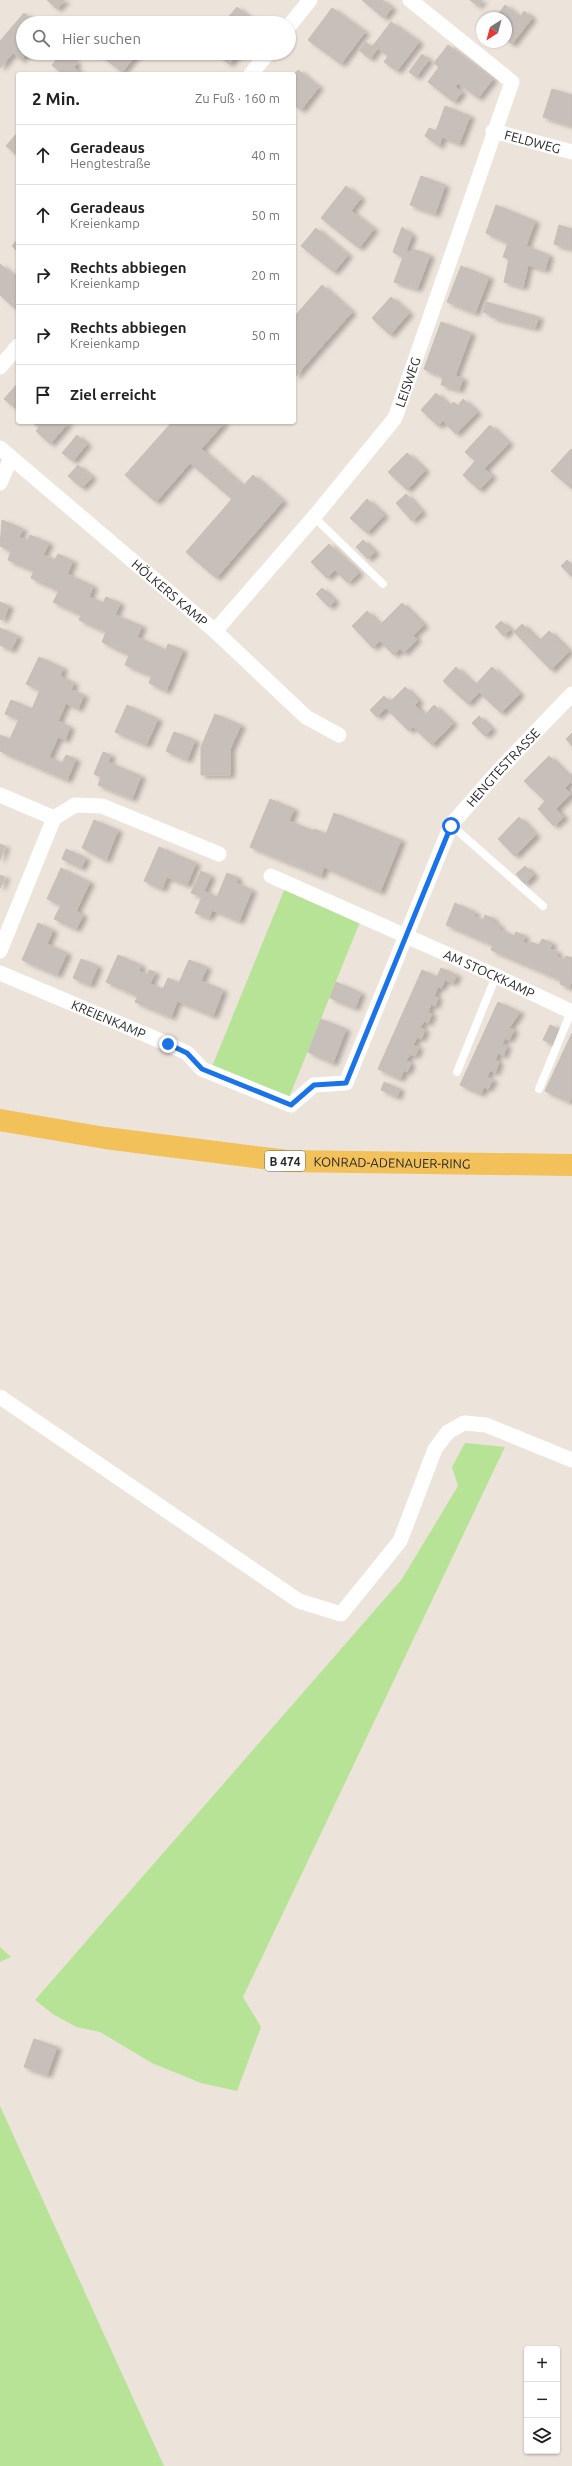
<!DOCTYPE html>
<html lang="de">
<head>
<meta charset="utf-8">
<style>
	body { margin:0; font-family:Ubuntu,sans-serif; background:#f2f2f2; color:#222 }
	.controls { position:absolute; right:12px; bottom:12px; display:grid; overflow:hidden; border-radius:4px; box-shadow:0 1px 3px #0004 }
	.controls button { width:36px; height:36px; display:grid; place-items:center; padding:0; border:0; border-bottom:1px solid #e0e0e0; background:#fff; color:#222; font:20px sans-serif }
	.compass { position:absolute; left:476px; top:12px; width:36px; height:36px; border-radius:50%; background:#fff; box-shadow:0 1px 3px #0004; rotate:216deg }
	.stop { position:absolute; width:12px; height:12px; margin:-9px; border:3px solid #1a73e8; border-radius:50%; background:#fff }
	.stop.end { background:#1a73e8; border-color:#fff; box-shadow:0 1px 4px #0008 }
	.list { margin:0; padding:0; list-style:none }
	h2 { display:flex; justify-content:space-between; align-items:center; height:52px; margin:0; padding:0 16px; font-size:17px }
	h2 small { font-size:13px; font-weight:400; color:#767676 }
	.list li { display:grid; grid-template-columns:26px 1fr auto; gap:12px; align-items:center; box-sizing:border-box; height:60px; padding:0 16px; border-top:1px solid #e0e0e0 }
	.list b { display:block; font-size:15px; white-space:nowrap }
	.list p { margin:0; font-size:13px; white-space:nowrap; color:#767676 }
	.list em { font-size:13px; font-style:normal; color:#767676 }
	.icon { flex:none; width:22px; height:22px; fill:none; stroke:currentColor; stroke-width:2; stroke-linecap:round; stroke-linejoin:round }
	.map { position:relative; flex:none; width:572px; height:2466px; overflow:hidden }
	.search { position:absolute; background:#fff; box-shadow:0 1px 3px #0004; left:16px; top:16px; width:280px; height:44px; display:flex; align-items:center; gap:10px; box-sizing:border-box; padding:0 14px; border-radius:22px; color:#767676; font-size:15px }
	.panel { position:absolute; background:#fff; box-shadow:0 1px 3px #0004; left:16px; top:72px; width:280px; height:352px; border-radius:4px }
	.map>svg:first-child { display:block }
	.green { fill:#b7e396 }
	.building { fill:#c7c0ba; stroke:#c7bfb4; filter:url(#shadow) }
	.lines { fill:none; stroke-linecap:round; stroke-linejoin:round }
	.lane { stroke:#fff; stroke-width:8 }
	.street { stroke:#fff; stroke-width:15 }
	.primary { stroke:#f2c159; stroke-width:22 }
	.route { stroke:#1a73e8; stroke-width:5 }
	.labels { text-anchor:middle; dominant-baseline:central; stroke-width:3; stroke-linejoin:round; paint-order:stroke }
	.shield { fill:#fff; stroke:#696969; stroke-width:1 }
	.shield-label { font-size:12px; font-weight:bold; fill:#292929 }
	.street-label { font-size:13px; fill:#292929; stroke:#fff }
</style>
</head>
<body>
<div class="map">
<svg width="572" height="2466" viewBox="0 0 572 2466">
	<defs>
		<filter id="shadow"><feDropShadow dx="4.5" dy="2.5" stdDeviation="2" flood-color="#0004"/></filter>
	</defs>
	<rect width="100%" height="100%" fill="#ece3da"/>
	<!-- green -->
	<path class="green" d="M287,883L362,917L288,1100L211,1069Z
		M465,1443L505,1447L243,1997L261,2027L237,2091L201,2083L152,2063L100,2032L76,2027L53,2014L35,2000L402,1579L458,1486L452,1467Z
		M0,1947L11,1957L0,1962Z
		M0,2106L164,2466H0Z"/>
	<!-- building -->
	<path class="building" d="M47,0H65L57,9Z
		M362,0H382L392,8L384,18Z
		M470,0H482L478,6Z
		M505,5L520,17L524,11L532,18L512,44L506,40V18H495Z
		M237,7L256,23H223Z
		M332,8L365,32L341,64L308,40Z
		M24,13L36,23H23V53H27L21,60L13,53L0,68V41Z
		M99,19L105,23H95Z
		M391,22L419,42L397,71L384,62L388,56L378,48L370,59L359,50L366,42L372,47Z
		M448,45L493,79L478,98L458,83L455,87L462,92L454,102L428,82L439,67L434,63Z
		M62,53H65L77,63L74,67L81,74H63L52,65Z
		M98,53H138L122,72Z
		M216,53H239L229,64Z
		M422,54L429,60L416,77L409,72Z
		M298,70L319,87L301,110L294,105V75Z
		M552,89L572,95V126L543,117Z
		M445,106L470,116L459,144L442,137L439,146L425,136L429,128L436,131Z
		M18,132V156L6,146Z
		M421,176L445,185L435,214L410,205Z
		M346,186L361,198L351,211L374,229L359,248L321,218Z
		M496,205L535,221L526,246L549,255L545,270L528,265L523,287L504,282L509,259L503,257L508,243L486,233Z
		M559,225L572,229V249L554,244Z
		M402,227L412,235L406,251L412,253L413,249L430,255L417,289L394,282L403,257L393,252Z
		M316,228L348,255L334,272L301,246Z
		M17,240L18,241V252L12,246Z
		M0,264L14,276L18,271V311L0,295Z
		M461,266L489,277L475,313L447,302Z
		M322,285L352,312L295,377L294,317Z
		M391,297L409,313L390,335L372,318Z
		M486,302L539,317L535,328L491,317L492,315L483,312Z
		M441,322L471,333L455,376L463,378L459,390L441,385L443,377L424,369Z
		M18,383V410L4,399Z
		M436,393L450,406L454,402L458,406L463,399L477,412L456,434L443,421L438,426L421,410Z
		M32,422H69L50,444L36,431L39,428Z
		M172,422H225L201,449L243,486L253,475L283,501L216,578L186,552L232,499L190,463L156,502L125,475Z
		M490,425L509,443L484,469L465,452Z
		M77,435L87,444L73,461L62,453Z
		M571,449L572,450V489L551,471Z
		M407,453L425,470L407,490L388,472Z
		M475,461L492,476L479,490L463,475Z
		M78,465L92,477L82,488L68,476Z
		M406,494L422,512L412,521L396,503Z
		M367,499L384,515L367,533L350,518Z
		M2,520L23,529L19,537L27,541L30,535L49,543L43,555L55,560L58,554L73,561L67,574L93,586L89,597L103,603L106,597L120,603L115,615L142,626L137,637L166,650L168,644L183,650L166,691L149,683L152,676L125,665L129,655L102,642L106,632L79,620L81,615L53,602L59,591L31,578L34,571L8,560L11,551L0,546Z
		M363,540L375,552L368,559L356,547Z
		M329,544L359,573L348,583L335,570L327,578L311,562Z
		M567,560L572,565V577L561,566Z
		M322,588L335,601L329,607L316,594Z
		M0,602L9,606L3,620L0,619Z
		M402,603L424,625L413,635L417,639L404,653L400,649L394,655L380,641L373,648L352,626L367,611L380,625Z
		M501,621L510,629L504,636L495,627Z
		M522,624L539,641L549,631L569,651L551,670L514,632Z
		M0,628L18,636L11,650L0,645Z
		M39,657L63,668L60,676L74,683L71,690L84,695L78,709L66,703L58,721L70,727L65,740L58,737L49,757L62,763L66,755L76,759L67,780L0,751V735L10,739L19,719L5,714L11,700L32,709L40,690L26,684Z
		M456,667L475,685L492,667L520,694L501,713L479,692L468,704L443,681Z
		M405,687L419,701L415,705L425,715L434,705L453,723L432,745L413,727L409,731L386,708L377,717L370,710L384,696L390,702Z
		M127,705L158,719L146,745L115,732Z
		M215,714L241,725L230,749V775H201V747Z
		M479,716L492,729L485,736L472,723Z
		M174,732L195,740L187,760L166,751Z
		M572,733V746L566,739Z
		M103,752L111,755L108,762L141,776L132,799L98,785L101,777L94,774Z
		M549,756L569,776L572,773V784L570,782L565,788L571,794L556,809L564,817L554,826L538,809L545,801L524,781Z
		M270,799L294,809L289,821L314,831V829L326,834L334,813L401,840L380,892L324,867L321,876L250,847Z
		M519,817L536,835L515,856L498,839Z
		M94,820L118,830L106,860L82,848Z
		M0,844L5,846L0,860Z
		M159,847L196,863L187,885L167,877L162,889L144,881Z
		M66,849L86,858L81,868L62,859Z
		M525,866L534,875L525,884L516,874Z
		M61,868L90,882L76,911L83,915L76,929L54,919L61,905L47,899Z
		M201,871L211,876L204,891L217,897L227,873L238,878L236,883L252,890L239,921L212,910L209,918L195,913L202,897L191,893Z
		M0,875L5,877L0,888Z
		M455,903L475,912L474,916L483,920L485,915L494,919L493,922L500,926L499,929L514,936L516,932L525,936L523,942L530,945L531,942L539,945L542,939L552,943L550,949L558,952L556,956L564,960L566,956L572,958V980L569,988L560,984L561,980L491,950L493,945L446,925Z
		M38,923L53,930L47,944L67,953L57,975L22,960Z
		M118,955L141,965L139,971L147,975L149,970L155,972L150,984L163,989L168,978L179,983L189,960L207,967L201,981L223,990L213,1016L177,1001L171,1017L135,1002L138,996L106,982Z
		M81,959L98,966L90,985L73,978Z
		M441,968L457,975L453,983L445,980L441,988L438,987L434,996L438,998L435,1006L431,1004L428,1013L432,1014L428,1023L424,1021L420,1028L425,1030L421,1039L417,1037L413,1045L419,1047L415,1056L410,1054L406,1061L411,1063L407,1072L404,1070L400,1079L378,1069L422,970L437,977Z
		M336,982L361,993L355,1008L330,998Z
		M498,1002L520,1012L509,1028L514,1030L509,1040L505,1038L502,1044L507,1046L503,1056L498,1053L495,1060L499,1062L495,1073L490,1070L487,1077L493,1080L488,1089L484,1087L481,1094L460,1085Z
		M321,1019L346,1029L333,1063L308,1052Z
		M550,1025L559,1029L552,1044L543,1040Z
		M572,1033V1096L569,1102L545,1091Z
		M384,1082L400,1089L397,1097L381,1090Z
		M34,2039L57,2047L47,2075L24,2067Z"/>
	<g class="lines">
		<!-- lane -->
		<path class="lane" d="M314,517L383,584
			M451,825L543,906
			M457,1072L496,976
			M539,1089L571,1012"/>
		<!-- street -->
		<g class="street">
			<path d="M289,26L310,0"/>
			<path d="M251,74L268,53"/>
			<path id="s1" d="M493,131L572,152"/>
			<path d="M0,367L18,346"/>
			<path id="s2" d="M0,448L215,631L306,717L339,735"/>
			<path d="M0,483L11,458"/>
			<path id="s3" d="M215,631L314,517L395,418L512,82L410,0"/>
			<path d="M0,795L54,818"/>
			<path id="s4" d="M271,876L496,976L572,1012"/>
			<path d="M0,951L54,818L75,805L102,806L219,854"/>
			<path id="s5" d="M0,973L168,1044L187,1053L202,1069L291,1105L314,1085L346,1083L451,825L499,770L572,694"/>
			<path d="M0,1397L299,1601L341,1614L400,1541L435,1449L448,1432L464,1423L486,1425L572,1460"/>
		</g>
		<!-- primary -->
		<path class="primary" id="s6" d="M0,1120L105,1138L287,1161L572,1165"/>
	</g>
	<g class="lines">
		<!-- route -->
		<path class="route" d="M168,1044L187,1053L202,1069L291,1105L314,1085L346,1083L451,826"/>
	</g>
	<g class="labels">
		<!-- shield labels -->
		<rect class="shield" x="265" y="1151" width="40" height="20" rx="3"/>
		<g class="shield-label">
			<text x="285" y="1161">B 474</text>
		</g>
		<!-- street labels -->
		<g class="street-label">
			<text stroke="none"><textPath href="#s1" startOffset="41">FELDWEG</textPath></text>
			<text stroke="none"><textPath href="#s3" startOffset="317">LEISWEG</textPath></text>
			<text stroke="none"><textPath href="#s2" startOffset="223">HÖLKERS KAMP</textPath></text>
			<text stroke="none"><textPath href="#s5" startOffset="740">HENGTESTRASSE</textPath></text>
			<text stroke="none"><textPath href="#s4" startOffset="239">AM STOCKKAMP</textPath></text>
			<text stroke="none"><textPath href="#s5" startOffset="118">KREIENKAMP</textPath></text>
			<text stroke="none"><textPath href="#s6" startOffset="395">KONRAD-ADENAUER-RING</textPath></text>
		</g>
	</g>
</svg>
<div class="controls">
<button>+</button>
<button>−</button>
<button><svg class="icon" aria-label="layers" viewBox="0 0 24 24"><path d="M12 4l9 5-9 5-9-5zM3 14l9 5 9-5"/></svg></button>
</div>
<svg class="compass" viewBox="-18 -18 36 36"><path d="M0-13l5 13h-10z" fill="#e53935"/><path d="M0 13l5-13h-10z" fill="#767676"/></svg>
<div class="stop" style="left:451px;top:826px"></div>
<div class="stop end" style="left:168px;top:1044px"></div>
<div class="search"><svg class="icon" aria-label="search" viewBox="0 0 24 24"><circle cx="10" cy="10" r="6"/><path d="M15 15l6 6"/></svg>Hier suchen</div>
<section class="panel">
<h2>2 Min.<small>Zu Fuß · 160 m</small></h2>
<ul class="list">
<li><svg class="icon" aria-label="ahead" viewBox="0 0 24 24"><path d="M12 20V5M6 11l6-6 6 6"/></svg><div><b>Geradeaus</b><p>Hengtestraße</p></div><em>40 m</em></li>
<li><svg class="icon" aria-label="ahead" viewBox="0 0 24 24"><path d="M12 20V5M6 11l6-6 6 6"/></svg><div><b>Geradeaus</b><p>Kreienkamp</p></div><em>50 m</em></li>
<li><svg class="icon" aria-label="right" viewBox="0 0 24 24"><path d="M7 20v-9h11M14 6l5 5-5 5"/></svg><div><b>Rechts abbiegen</b><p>Kreienkamp</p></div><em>20 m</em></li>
<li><svg class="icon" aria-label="right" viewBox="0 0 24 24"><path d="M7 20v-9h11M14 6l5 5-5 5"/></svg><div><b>Rechts abbiegen</b><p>Kreienkamp</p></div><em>50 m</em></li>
<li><svg class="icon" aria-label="arrive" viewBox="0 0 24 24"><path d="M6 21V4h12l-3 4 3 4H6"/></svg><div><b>Ziel erreicht</b></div></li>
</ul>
</section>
</div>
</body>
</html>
